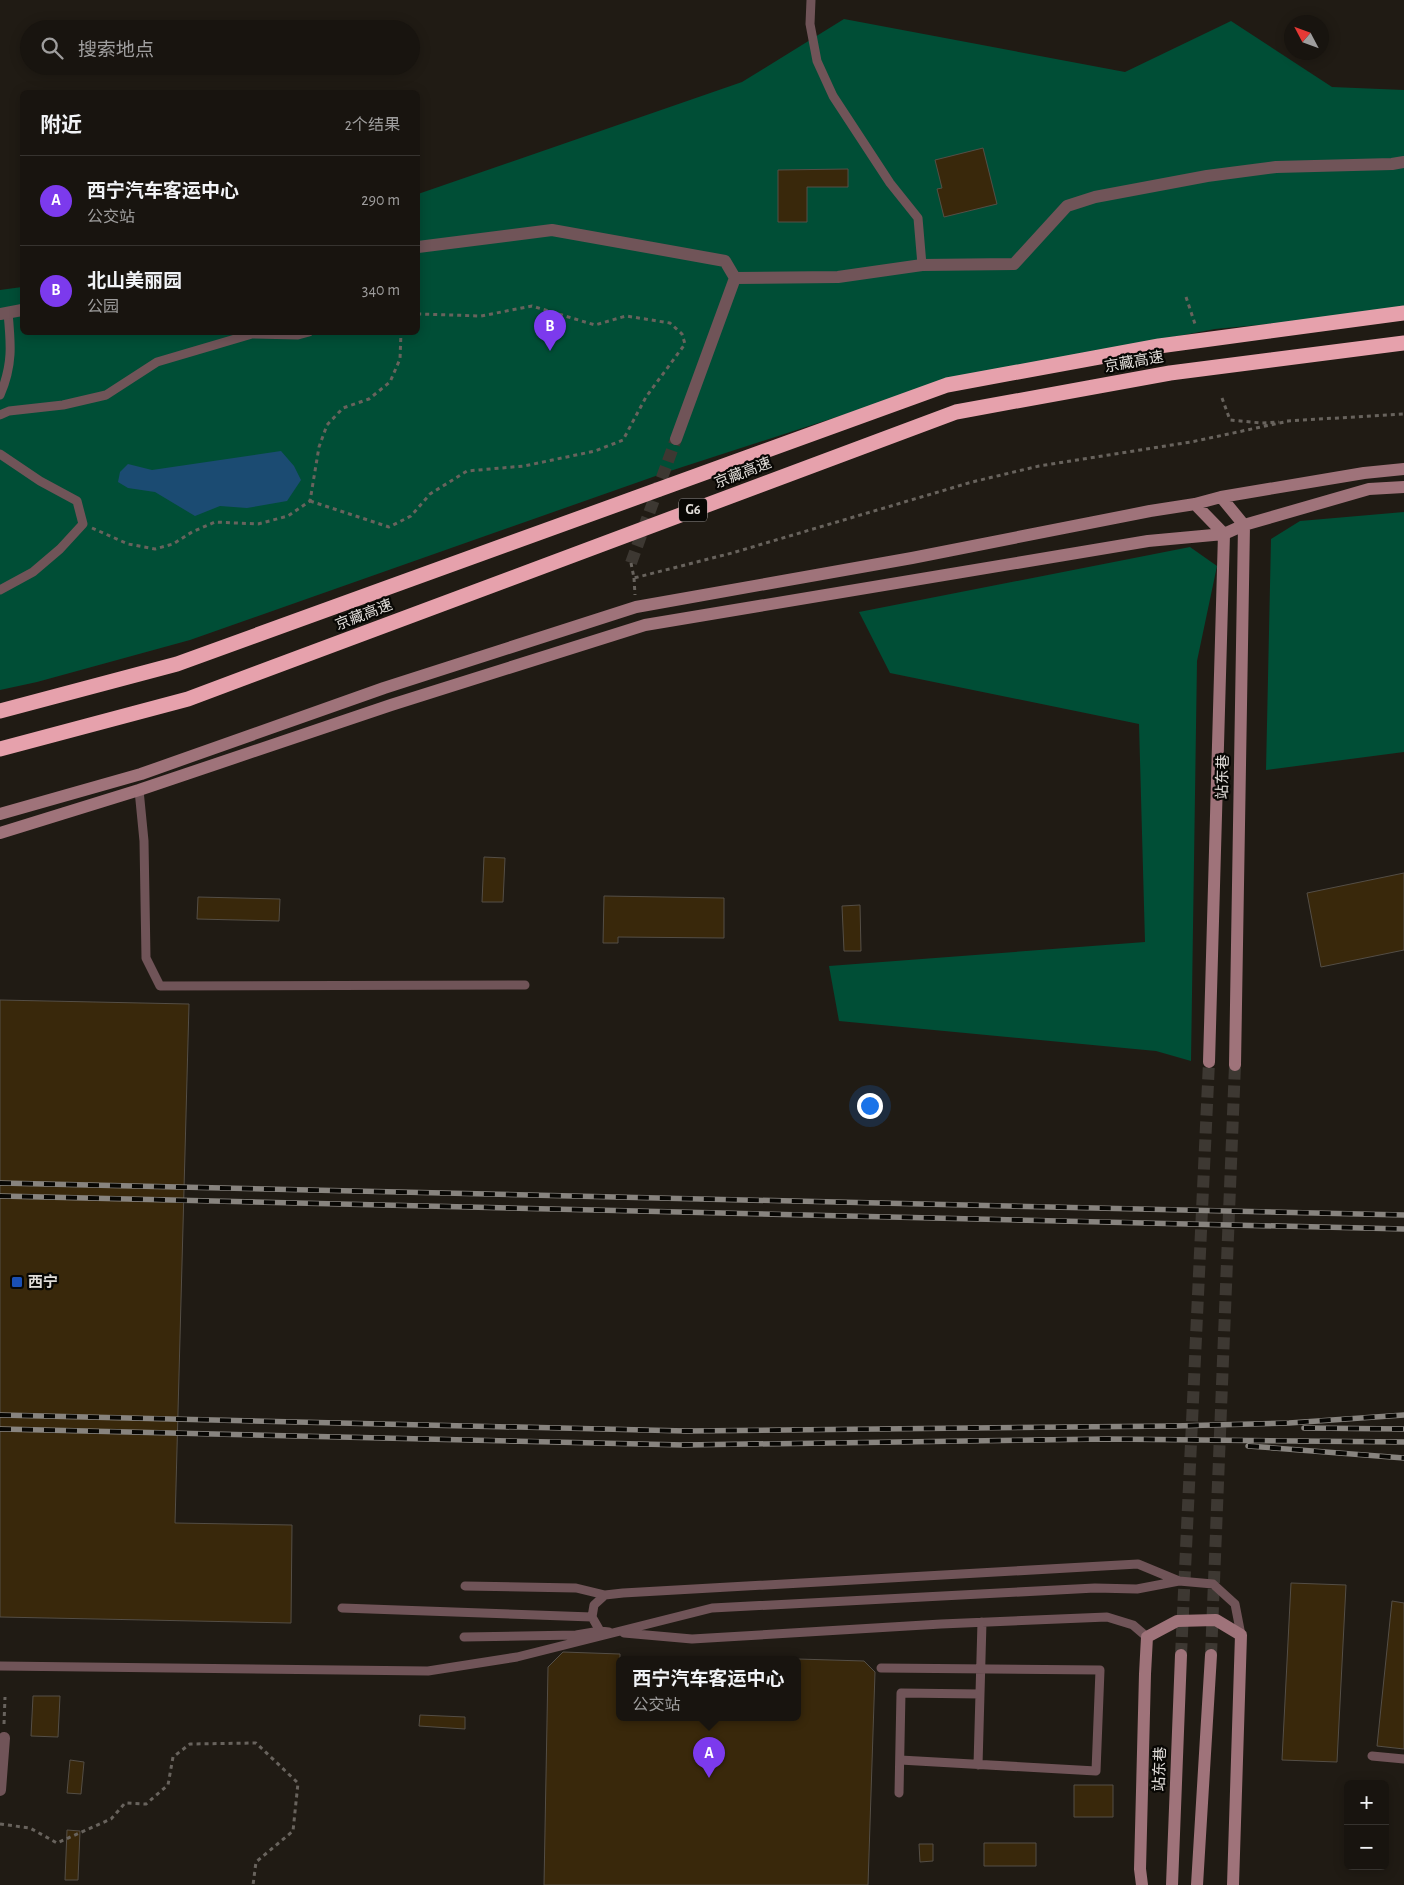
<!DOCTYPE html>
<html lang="zh">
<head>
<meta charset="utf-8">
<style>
	body { margin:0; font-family:"Alegreya Sans","Noto Sans SC",sans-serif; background:#211d18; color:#f1f3f6 }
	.controls { position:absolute; right:15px; bottom:15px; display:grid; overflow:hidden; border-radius:8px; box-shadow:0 2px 12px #0003 }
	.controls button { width:45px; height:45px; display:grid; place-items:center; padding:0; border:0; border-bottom:1px solid #36332f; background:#18140f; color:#f1f3f6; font:25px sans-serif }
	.compass { position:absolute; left:1284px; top:15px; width:45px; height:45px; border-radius:50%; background:#18140f; box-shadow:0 2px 12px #0003; rotate:311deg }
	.you { position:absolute; left:869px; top:1105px; width:18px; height:18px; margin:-12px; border:4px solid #fff; border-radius:50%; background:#1a73e8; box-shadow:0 0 0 8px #1a73e833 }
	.badge { display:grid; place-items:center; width:32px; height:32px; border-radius:50%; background:#7c3aed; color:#fff; font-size:16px; font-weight:700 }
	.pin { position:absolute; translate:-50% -41px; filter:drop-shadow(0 1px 2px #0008) }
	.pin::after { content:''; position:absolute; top:26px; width:18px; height:15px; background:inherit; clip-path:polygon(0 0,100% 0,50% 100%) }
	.popup { position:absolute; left:616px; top:1656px; width:185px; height:65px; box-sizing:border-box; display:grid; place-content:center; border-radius:8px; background:#18140f; filter:drop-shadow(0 1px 4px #0005); font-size:16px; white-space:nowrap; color:#9f9e9e }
	.popup b { font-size:19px; color:#f1f3f6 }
	.popup::after { content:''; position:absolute; left:50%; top:100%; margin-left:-10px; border:10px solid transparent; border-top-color:#18140f }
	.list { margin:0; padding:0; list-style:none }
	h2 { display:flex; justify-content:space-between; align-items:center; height:65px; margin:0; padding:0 20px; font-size:21px }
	h2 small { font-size:16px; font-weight:400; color:#9f9e9e }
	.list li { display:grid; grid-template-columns:32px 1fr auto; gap:15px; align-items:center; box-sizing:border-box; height:90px; padding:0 20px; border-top:1px solid #36332f }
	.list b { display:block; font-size:19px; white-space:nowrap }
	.list p { margin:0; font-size:16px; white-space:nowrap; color:#9f9e9e }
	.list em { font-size:16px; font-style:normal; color:#9f9e9e }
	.icon { flex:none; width:28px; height:28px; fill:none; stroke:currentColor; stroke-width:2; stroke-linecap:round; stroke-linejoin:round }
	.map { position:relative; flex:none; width:1404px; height:1885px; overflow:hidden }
	.search { position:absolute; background:#18140f; box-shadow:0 2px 12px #0003; left:20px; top:20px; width:400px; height:55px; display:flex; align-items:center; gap:12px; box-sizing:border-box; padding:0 18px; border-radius:28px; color:#9f9e9e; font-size:19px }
	.panel { position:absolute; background:#18140f; box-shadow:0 2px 12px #0003; left:20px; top:90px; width:400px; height:245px; border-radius:8px }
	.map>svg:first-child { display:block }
	.green { fill:#004e36 }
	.water { fill:#1b4b72 }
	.building { fill:#39280b; stroke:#544e46 }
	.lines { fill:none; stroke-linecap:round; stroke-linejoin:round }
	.street-tunnel { stroke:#3d3832; stroke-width:12; stroke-dasharray:12 6; stroke-linecap:butt }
	.secondary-tunnel { stroke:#3d3832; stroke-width:12; stroke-dasharray:12 6; stroke-linecap:butt }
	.path { stroke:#68635d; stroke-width:3; stroke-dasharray:4 4; stroke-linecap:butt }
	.lane { stroke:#705458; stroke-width:9 }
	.street { stroke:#705458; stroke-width:12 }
	.secondary { stroke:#9f737a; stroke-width:12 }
	.highway { stroke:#e6a1ac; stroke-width:15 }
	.rail-casing { stroke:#88847f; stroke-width:5.5 }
	.rail { stroke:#080704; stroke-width:4; stroke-dasharray:11; stroke-linecap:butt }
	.transit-dot { fill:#1a4fb4; stroke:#080704; stroke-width:2 }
	.labels { text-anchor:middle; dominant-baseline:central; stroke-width:4.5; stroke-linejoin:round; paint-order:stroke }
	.shield { fill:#080704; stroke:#a09d99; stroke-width:1 }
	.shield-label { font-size:14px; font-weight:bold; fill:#e1ddd9 }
	.street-label { font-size:15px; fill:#e1ddd9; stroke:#080704 }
	.poi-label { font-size:15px; font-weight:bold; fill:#e1ddd9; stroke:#080704; text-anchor:start }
</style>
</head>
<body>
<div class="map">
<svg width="1404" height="1885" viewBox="0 0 1404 1885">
	<rect width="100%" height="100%" fill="#201b14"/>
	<!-- green -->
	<path class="green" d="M844,19L1125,72L1231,21L1332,87L1404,90V312L1215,329L1002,370L886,401L667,472L190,640L37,682L0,690V290L22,287V332H418V194L742,82Z
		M1404,512V752L1266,770L1271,539L1300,521Z
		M1190,547L1217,566L1197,661L1191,1061L1156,1051L839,1021L829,966L1145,942L1139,724L890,673L859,612Z"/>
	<!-- water -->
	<path class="water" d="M281,451L294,466L301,480L287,501L247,508L220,506L195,516L155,492L128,488L118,482L120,472L128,464L152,470Z"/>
	<!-- building -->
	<path class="building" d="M983,148L997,204L944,217L937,189L942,188L935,160Z
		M848,169V187H807V222H778V170Z
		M484,857L505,858L503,902H482Z
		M1404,873V950L1321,967L1307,893Z
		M604,896L724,898V938L618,937V943H603Z
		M198,897L280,899L279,921L197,919Z
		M860,905L861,951H844L842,906Z
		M0,1000L189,1004L175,1523L292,1525L291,1623L0,1617Z
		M1291,1583L1346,1585L1337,1762L1282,1760Z
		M1392,1601L1404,1603V1749L1377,1746Z
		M563,1652L620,1654V1717H798V1659L864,1661L875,1672L868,1885H544L548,1667Z
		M33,1696H60L58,1737L31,1736Z
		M420,1715L465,1717V1729L419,1726Z
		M70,1760L84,1762L81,1794L67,1793Z
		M1074,1785H1113V1817H1074Z
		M67,1830L80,1831L78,1880H65Z
		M984,1843H1036V1866H984Z
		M919,1844H933V1861L920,1862Z"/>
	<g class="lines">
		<!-- street-tunnel -->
		<path class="street-tunnel" d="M631,563L676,439"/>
		<!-- secondary-tunnel -->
		<path class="secondary-tunnel" d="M1181,1655L1209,1062
			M1211,1655L1235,1065"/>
		<!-- path -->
		<path class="path" d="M1186,297L1196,327
			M1222,398L1230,420L1261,423L1279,422
			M1287,421L1404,414
			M310,501L389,527L411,516L430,494L467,471L524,466L595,451L623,440L646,397L685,344L682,334L670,323L626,316L595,325L532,306L481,316L418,314
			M92,528L128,544L155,549L173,544L192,532L215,522L258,524L288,516L310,501L319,447L327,425L343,408L369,399L390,382L400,359L401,332
			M631,563L634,578L732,553L972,482L1039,466L1191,442L1289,421
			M634,578L635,595
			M4,1724L5,1697
			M0,1824L30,1828L57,1843L111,1819L125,1803L146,1804L168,1785L173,1757L190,1744L256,1743L298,1783L293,1831L256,1862L253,1885"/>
		<!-- lane -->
		<path class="lane" d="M811,0L810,24L817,61L833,96L890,183L918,218L922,265
			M0,395C13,365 11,344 8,313
			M0,415L9,411L63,405L106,395L157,362L252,334L298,335L309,332
			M0,454L40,481L77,501L83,524L60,549L33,572L0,590
			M139,790L144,841L146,958L160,986L525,985
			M465,1586L576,1588L605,1595
			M342,1608L592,1617
			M609,1632L600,1631L592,1617L594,1605L605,1595L623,1593L1138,1564L1179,1581
			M624,1633L692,1639L941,1624L1107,1617L1133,1625L1147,1637
			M464,1637L576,1635L600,1631
			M0,1666L428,1671L517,1657L712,1608L1095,1588L1137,1589L1179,1581L1213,1584L1235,1604L1241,1635
			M881,1668L1100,1670L1096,1771L900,1760
			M1372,1756L1404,1759
			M978,1765L982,1622
			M899,1793L901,1693L980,1694"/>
		<!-- street -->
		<path class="street" d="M418,247L552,230L725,261L735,278L838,277L922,265L1014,264L1067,206L1095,197L1207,176L1276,167L1392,164L1404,162
			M0,314L22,310
			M676,439L735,278
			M0,1790L4,1738"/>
		<!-- secondary -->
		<path class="secondary" d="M1221,497L1244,525L1235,1065
			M1195,504L1224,534L1209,1062
			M0,814L141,774L384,688L636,607L912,558L1150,511L1195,504L1221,497L1364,473L1404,469
			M0,833L139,790L391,705L645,625L1148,541L1224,534L1244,525L1369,489L1404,487
			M1142,1885L1140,1869L1145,1674L1147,1637L1177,1621L1216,1620L1241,1635L1233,1885
			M1172,1885L1181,1655
			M1197,1885L1211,1655"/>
		<!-- highway -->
		<path class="highway" d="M0,711L177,664L947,385L1159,346L1404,313
			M0,749L188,699L956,412L1170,373L1404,343"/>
		<!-- rail casing -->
		<g class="rail-casing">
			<path id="rail" d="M0,1183L1404,1215
				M0,1196L1404,1229
				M0,1415L686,1431L1174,1426L1289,1423L1404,1415
				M1304,1428L1404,1429
				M0,1429L684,1445L1107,1439L1404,1442
				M1248,1446L1404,1458"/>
		</g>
		<!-- rail -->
		<use href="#rail" class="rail"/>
	</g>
	<!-- markers -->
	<rect class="transit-dot" x="11" y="1276" width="12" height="12" rx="2.5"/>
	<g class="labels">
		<!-- shield labels -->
		<rect class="shield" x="679" y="498.5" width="28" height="23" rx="4"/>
		<g class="shield-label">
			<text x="693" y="510">G6</text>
		</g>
		<!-- street labels -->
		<g class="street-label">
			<text transform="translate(1134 362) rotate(-10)">京藏高速</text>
			<text transform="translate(743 473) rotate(-21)">京藏高速</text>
			<text transform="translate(364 615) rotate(-21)">京藏高速</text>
			<text transform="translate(1223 777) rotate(-89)">站东巷</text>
			<text transform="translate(1160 1769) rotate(-88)">站东巷</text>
		</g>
		<!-- poi labels -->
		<g class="poi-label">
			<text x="28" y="1282">西宁</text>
		</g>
	</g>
</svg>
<div class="controls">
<button>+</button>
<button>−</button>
</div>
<svg class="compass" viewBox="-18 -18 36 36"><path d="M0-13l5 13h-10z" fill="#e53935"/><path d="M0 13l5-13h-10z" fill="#9f9e9e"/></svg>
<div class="you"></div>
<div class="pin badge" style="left:709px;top:1778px">A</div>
<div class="popup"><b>西宁汽车客运中心</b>公交站</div>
<div class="pin badge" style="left:550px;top:351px">B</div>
<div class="search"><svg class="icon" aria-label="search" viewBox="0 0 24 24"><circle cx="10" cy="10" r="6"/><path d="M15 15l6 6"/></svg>搜索地点</div>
<section class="panel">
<h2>附近<small>2个结果</small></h2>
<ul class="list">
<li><span class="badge">A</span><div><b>西宁汽车客运中心</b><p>公交站</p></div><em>290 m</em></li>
<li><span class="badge">B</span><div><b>北山美丽园</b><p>公园</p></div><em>340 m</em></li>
</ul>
</section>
</div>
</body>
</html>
